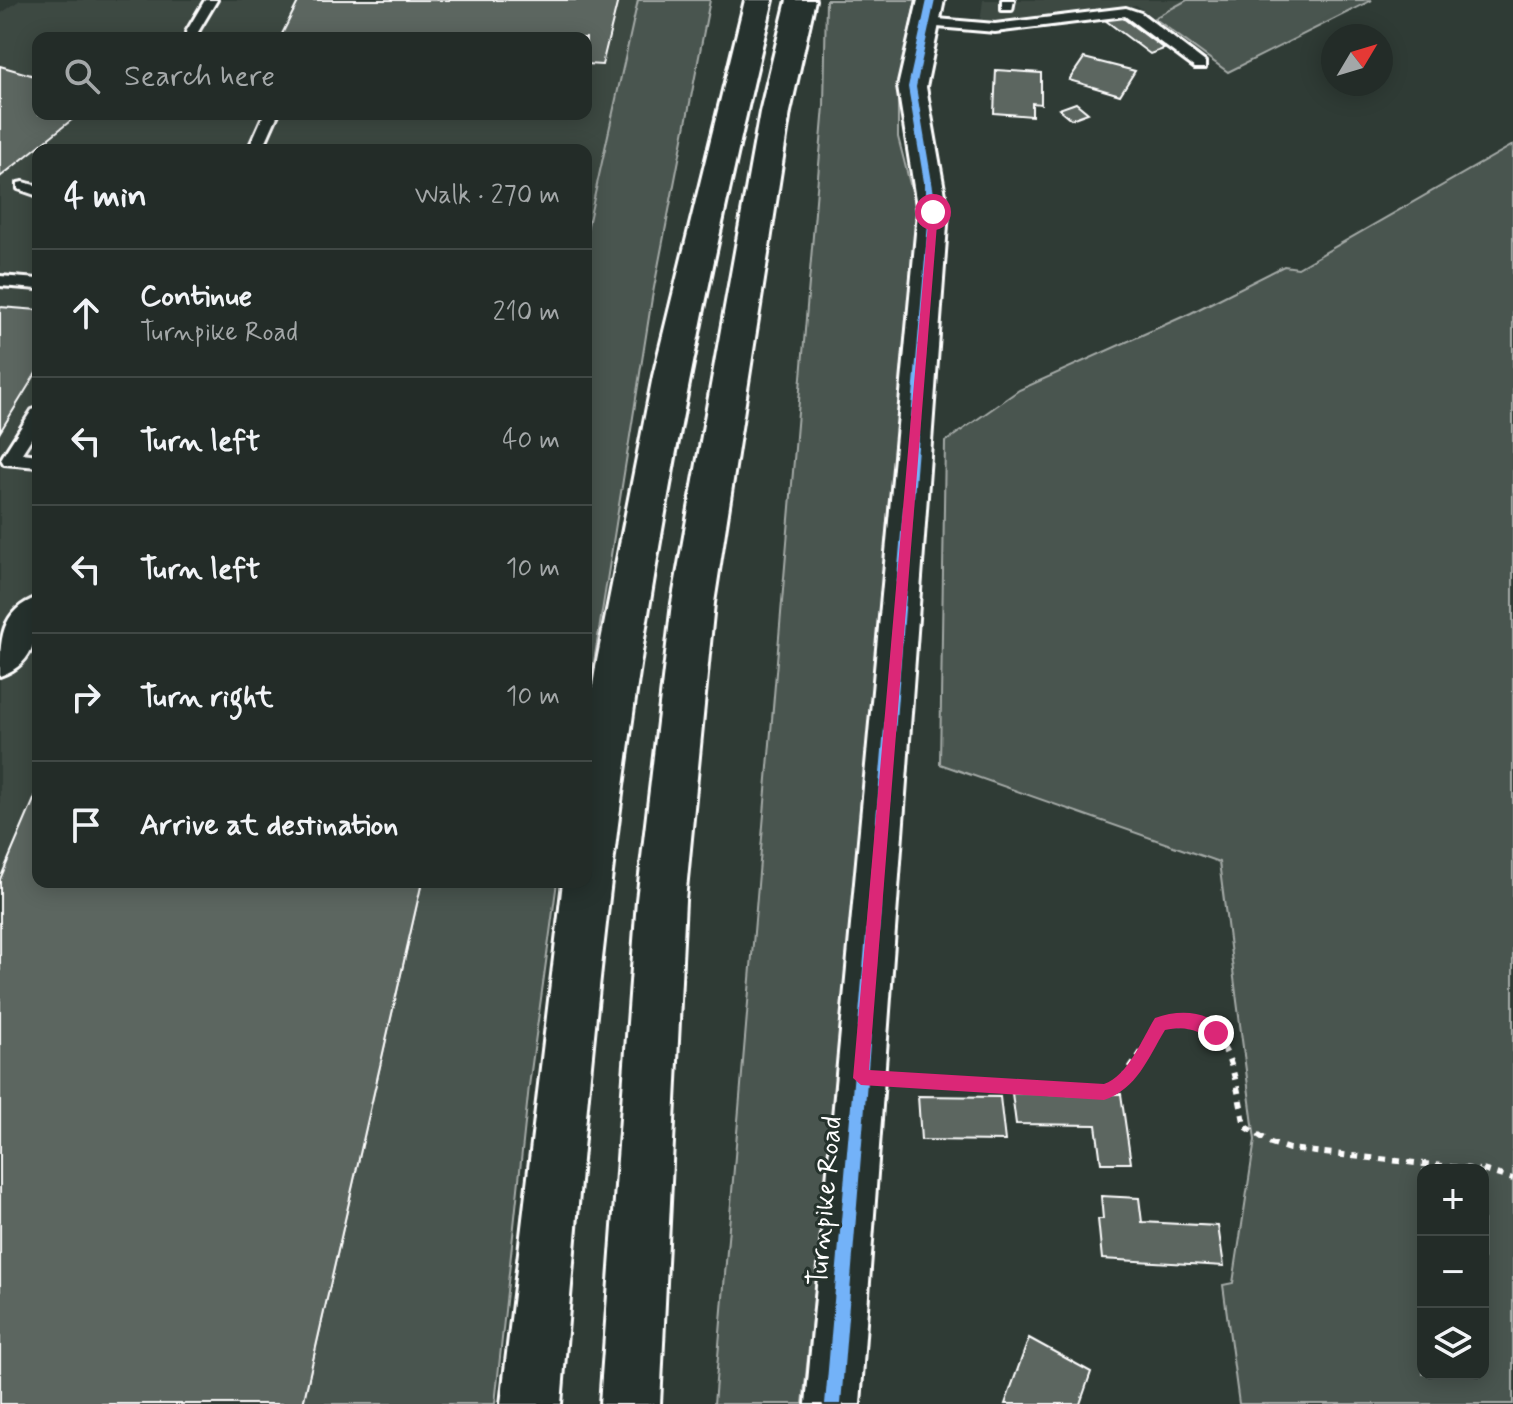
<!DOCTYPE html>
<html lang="en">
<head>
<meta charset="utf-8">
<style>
	body { margin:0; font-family:Mynerve,sans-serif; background:#2f3834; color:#f1f3f6 }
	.controls { position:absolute; right:24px; bottom:24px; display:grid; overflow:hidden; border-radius:16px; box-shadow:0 4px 20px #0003 }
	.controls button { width:72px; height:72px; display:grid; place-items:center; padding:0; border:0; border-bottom:2px solid #404845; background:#232c28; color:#f1f3f6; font:40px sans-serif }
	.compass { position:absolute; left:1321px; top:24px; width:72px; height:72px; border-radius:50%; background:#232c28; box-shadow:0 4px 20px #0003; rotate:52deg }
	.stop { position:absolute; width:24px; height:24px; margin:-18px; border:6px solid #db2777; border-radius:50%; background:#fff }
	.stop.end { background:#db2777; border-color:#fff; box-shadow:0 2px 8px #0008 }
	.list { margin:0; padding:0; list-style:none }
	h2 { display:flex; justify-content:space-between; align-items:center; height:104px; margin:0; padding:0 32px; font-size:34px }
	h2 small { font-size:26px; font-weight:400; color:#a3a7a8 }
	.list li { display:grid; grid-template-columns:52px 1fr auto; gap:24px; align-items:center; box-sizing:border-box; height:128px; padding:0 32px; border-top:2px solid #404845 }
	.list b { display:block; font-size:30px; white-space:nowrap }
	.list p { margin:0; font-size:26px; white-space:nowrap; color:#a3a7a8 }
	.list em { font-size:26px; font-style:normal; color:#a3a7a8 }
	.icon { flex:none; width:44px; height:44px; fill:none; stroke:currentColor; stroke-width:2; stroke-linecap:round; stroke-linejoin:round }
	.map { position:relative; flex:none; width:1513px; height:1404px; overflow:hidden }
	.search { position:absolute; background:#232c28; box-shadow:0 4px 20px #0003; left:32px; top:32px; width:560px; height:88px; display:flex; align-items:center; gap:20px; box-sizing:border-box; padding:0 28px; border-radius:16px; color:#a3a7a8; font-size:30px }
	.panel { position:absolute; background:#232c28; box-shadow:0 4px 20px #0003; left:32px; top:144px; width:560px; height:744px; border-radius:16px }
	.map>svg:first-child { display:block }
	.built { fill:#3c4842; fill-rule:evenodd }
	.green { fill:#4a544f; stroke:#a4aaa7; stroke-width:2; fill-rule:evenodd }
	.building { fill:#5b6661; stroke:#fff; stroke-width:2 }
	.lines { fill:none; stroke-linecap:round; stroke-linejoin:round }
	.service-casing { stroke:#fff; stroke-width:6 }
	.minor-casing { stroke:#fff; stroke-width:6 }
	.trunk-casing { stroke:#fff; stroke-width:6 }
	.path { stroke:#fff; stroke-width:6; stroke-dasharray:7 7; stroke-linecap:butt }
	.service { fill:#26332d; fill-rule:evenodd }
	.minor { fill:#26332d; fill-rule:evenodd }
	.trunk { fill:#26332d; fill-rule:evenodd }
	.cycleway-casing { stroke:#26332d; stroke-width:5 }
	.cycleway { fill:#73b2f8; fill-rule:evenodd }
	.route { fill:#db2777 }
	.labels { text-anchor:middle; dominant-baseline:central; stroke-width:6; stroke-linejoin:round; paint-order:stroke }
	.street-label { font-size:28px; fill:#fff; stroke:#26332d }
</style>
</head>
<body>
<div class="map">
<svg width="1513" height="1404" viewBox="0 0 1513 1404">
	<rect width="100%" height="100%" fill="#2f3b35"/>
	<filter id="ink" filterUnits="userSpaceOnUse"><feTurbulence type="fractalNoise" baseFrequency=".0125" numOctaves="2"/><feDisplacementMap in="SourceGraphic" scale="16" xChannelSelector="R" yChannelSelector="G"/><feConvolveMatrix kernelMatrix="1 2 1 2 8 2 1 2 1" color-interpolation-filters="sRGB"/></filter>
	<g filter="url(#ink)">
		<!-- built -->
		<path class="built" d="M20,0H638L586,234V150H38V882H501L404,1404H0V14ZM38,38H586V114H38Z
			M983,0H1187L1154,18L1136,5L1049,20L980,23Z"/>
		<!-- green -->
		<path class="green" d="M638,0H710L652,298L586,712V234Z
			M826,0H916L898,83V137L917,211L834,1113L803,1404H714L824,106Z
			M1187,0H1372L1228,72L1154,18Z
			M1513,145V1404H1239L1223,1285L1233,1283L1255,1140L1219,862L940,764L945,442L1019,390L1191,313L1284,266L1298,268ZM1423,1170H1483V1374H1423Z
			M422,882H557L529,1086L495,1404H303Z"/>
		<!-- building -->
		<path class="building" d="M299,0H618L602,65L586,64V38H280Z
			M1119,15L1164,49L1150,54L1105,20Z
			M1084,58L1135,71L1120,95L1069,80Z
			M0,66L38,77V114H79L0,177Z
			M996,70L1041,73V104L1032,103V116L994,113Z
			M1076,103L1088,113L1071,119L1059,109Z
			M0,307L38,310V370L0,432Z
			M38,790V882H422L303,1404H0V879Z
			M1012,1093L1121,1094L1131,1163H1101L1096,1125L1016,1124Z
			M918,1096L1000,1097L1005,1141L921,1140Z
			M1101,1196L1139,1198L1142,1222L1218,1226L1224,1266L1102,1259L1098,1219H1103Z
			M1029,1338L1091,1372L1080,1404H1005Z"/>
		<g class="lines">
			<!-- service casing -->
			<g class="service-casing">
				<path id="service" d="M205,0H217L198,32L201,38H187L186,32Z
					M1002,0H1014L1012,10H1002Z
					M1126,8L1141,13L1205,62V68H1195L1125,16L995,32L926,26L920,22L926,18L995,24Z
					M264,114H278L262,150H248Z
					M23,182L38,186V196L18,189V183Z
					M0,276L38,279V289L0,286Z
					M38,408V428L22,453L38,455V467L4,464L1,459L4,454L32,410Z"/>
			</g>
			<!-- minor casing -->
			<g class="minor-casing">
				<path id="minor" d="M918,0H944L926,87L948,212L860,1404H806L918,212L898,87Z
					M38,597C38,631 38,663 0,676C0,641 0,610 38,597Z"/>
			</g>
			<!-- trunk casing -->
			<g class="trunk-casing">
				<path id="trunk" d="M745,0H773C713,250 661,502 627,757C597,972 579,1188 561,1404H501L563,882H586V729L597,661L653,376Z
					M787,0H815L790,112L714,603L685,900L660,1404H600L637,900L672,603L760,112Z"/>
			</g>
			<!-- path -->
			<path class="path" d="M902,1081L1104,1092L1123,1080L1160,1024C1231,1011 1233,1072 1245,1126L1271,1143L1289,1149L1479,1170
				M1483,1170L1513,1179"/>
			<!-- service -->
			<use href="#service" class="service"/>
			<!-- minor -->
			<use href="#minor" class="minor"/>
			<!-- trunk -->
			<use href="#trunk" class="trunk"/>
			<!-- cycleway casing -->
			<g class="cycleway-casing">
				<path id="cycleway" d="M927,0H935L916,87L937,212L841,1404H825L929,212L908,87Z"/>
			</g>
			<!-- cycleway -->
			<use href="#cycleway" class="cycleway"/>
		</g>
	</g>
	<!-- route -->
	<path class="route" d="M933,209L938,212L869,1070L1104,1084C1128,1076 1142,1039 1155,1018C1178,1010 1203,1010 1222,1027V1038L1216,1040C1197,1031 1187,1025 1165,1030C1148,1058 1137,1089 1104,1100L861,1085L853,1078L929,212Z"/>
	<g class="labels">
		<!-- street labels -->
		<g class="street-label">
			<text transform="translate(826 1201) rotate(-85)">Turnpike Road</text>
		</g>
	</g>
</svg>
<div class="controls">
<button>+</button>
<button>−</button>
<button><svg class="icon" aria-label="layers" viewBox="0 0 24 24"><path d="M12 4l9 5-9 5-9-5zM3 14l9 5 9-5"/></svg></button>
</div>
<svg class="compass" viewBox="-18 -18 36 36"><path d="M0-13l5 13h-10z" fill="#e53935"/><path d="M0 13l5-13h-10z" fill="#a3a7a8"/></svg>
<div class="stop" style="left:933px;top:212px"></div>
<div class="stop end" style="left:1216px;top:1033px"></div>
<div class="search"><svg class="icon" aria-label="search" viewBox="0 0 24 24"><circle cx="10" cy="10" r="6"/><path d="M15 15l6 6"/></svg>Search here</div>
<section class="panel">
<h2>4 min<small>Walk · 270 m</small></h2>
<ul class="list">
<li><svg class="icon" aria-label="ahead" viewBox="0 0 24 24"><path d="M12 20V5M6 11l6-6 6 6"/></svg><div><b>Continue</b><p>Turnpike Road</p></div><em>210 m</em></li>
<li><svg class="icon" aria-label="left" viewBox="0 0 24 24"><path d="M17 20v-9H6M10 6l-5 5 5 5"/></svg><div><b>Turn left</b></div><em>40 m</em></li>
<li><svg class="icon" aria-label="left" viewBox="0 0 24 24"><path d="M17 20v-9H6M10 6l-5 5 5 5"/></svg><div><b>Turn left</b></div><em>10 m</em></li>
<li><svg class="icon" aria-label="right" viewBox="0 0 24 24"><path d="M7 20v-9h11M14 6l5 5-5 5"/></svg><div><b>Turn right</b></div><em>10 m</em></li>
<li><svg class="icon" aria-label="arrive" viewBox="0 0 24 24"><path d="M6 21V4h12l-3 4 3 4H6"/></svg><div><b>Arrive at destination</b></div></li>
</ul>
</section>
</div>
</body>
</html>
